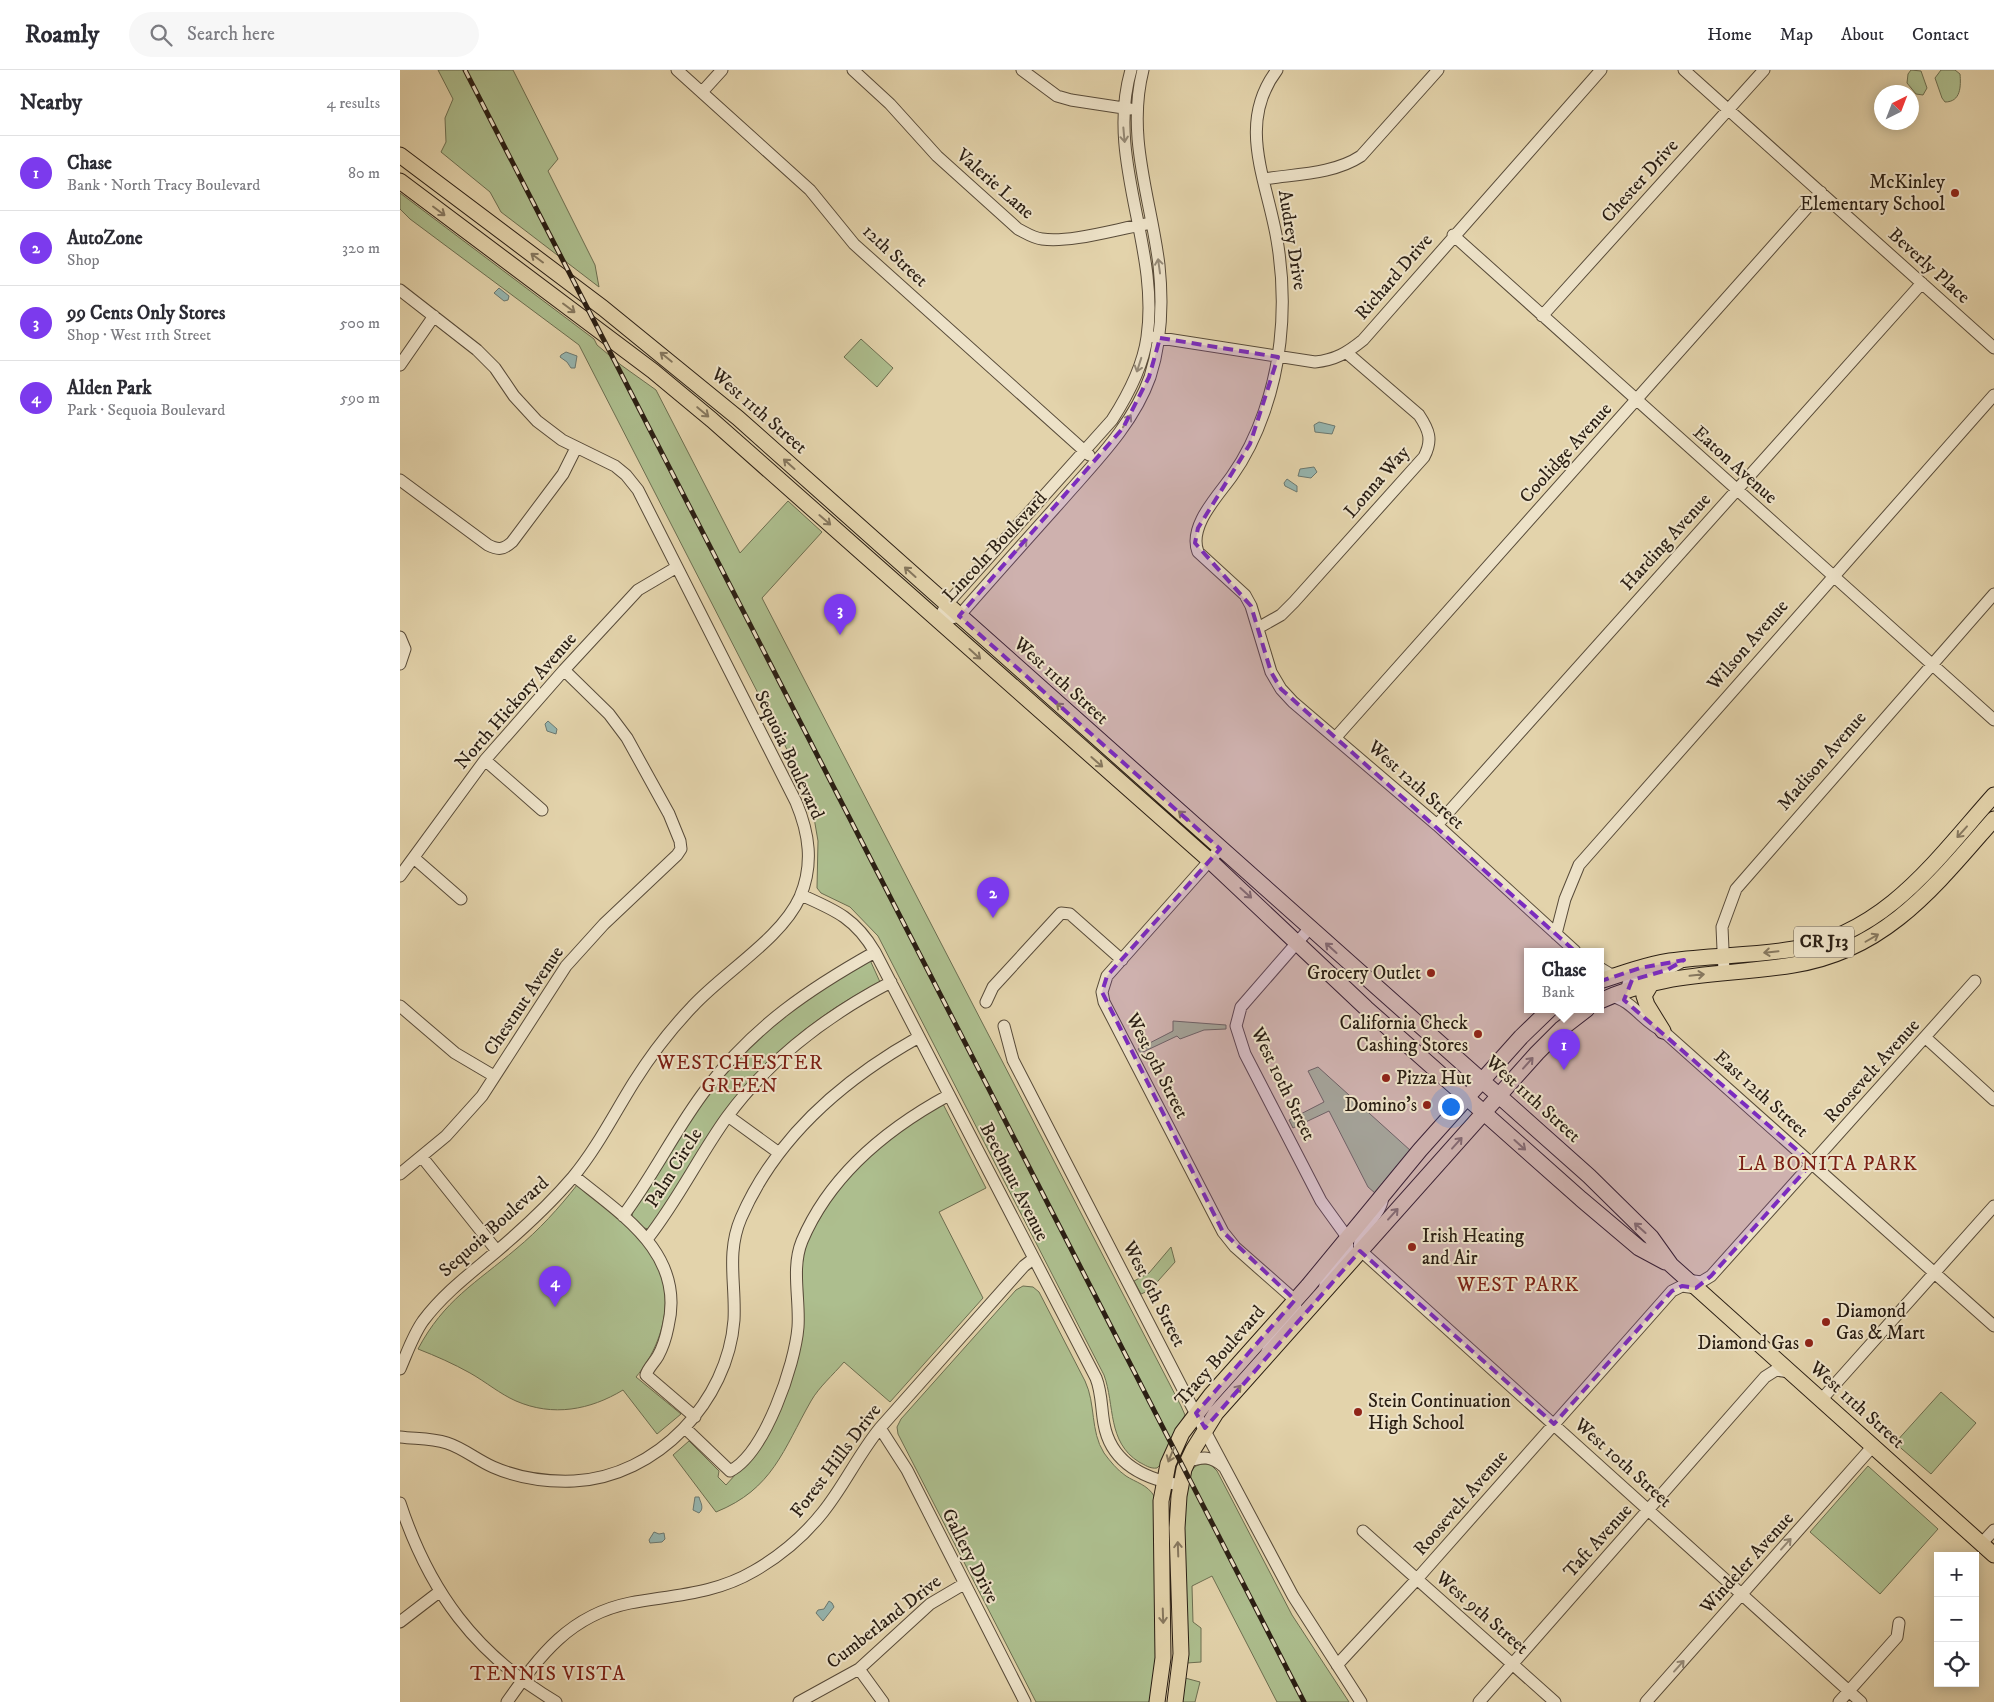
<!DOCTYPE html>
<html lang="en">
<head>
<meta charset="utf-8">
<style>
	body { margin:0; font-family:"IM FELL DW Pica",serif; background:#f7f7f7; color:#2b2b33 }
	.controls { position:absolute; right:15px; bottom:15px; display:grid; overflow:hidden; border-radius:0px; box-shadow:0 2px 12px #0003 }
	.controls button { width:45px; height:45px; display:grid; place-items:center; padding:0; border:0; border-bottom:1px solid #e1e1e2; background:#fff; color:#2b2b33; font:25px sans-serif }
	.compass { position:absolute; left:1474px; top:15px; width:45px; height:45px; border-radius:50%; background:#fff; box-shadow:0 2px 12px #0003; rotate:42deg }
	.you { position:absolute; left:1050px; top:1036px; width:18px; height:18px; margin:-12px; border:4px solid #fff; border-radius:50%; background:#1a73e8; box-shadow:0 0 0 8px #1a73e833 }
	.badge { display:grid; place-items:center; width:32px; height:32px; border-radius:50%; background:#7c3aed; color:#fff; font-size:16px; font-weight:700 }
	.pin { position:absolute; translate:-50% -41px; filter:drop-shadow(0 1px 2px #0008) }
	.pin::after { content:''; position:absolute; top:26px; width:18px; height:15px; background:inherit; clip-path:polygon(0 0,100% 0,50% 100%) }
	.popup { position:absolute; left:1124px; top:878px; width:80px; height:65px; box-sizing:border-box; display:grid; place-content:center; border-radius:0px; background:#fff; filter:drop-shadow(0 1px 4px #0005); font-size:16px; white-space:nowrap; color:#7c7c81 }
	.popup b { font-size:19px; color:#2b2b33 }
	.popup::after { content:''; position:absolute; left:50%; top:100%; margin-left:-10px; border:10px solid transparent; border-top-color:#fff }
	.list { margin:0; padding:0; list-style:none }
	h2 { display:flex; justify-content:space-between; align-items:center; height:65px; margin:0; padding:0 20px; font-size:21px }
	h2 small { font-size:16px; font-weight:400; color:#7c7c81 }
	.list li { display:grid; grid-template-columns:32px 1fr auto; gap:15px; align-items:center; box-sizing:border-box; height:75px; padding:0 20px; border-top:1px solid #e1e1e2 }
	.list b { display:block; font-size:19px; white-space:nowrap }
	.list p { margin:0; font-size:16px; white-space:nowrap; color:#7c7c81 }
	.list em { font-size:16px; font-style:normal; color:#7c7c81 }
	.icon { flex:none; width:28px; height:28px; fill:none; stroke:currentColor; stroke-width:2; stroke-linecap:round; stroke-linejoin:round }
	.map { position:relative; flex:none; width:1594px; height:1632px; overflow:hidden }
	header { display:flex; align-items:center; gap:30px; box-sizing:border-box; height:70px; padding:0 25px; background:#fff; border-bottom:1px solid #e1e1e2 }
	header strong { font-size:24px }
	nav { display:flex; gap:28px; margin-inline-start:auto; font-size:18px }
	.search { width:350px; height:45px; background:#f7f7f7; display:flex; align-items:center; gap:12px; box-sizing:border-box; padding:0 18px; border-radius:28px; color:#7c7c81; font-size:19px }
	main { display:flex }
	aside { flex:1; background:#fff }
	.map>svg:first-child { display:block }
	.green { fill:#adbe8e; stroke:#6c6e50 }
	.water { fill:#96b6b0; stroke:#6b7971 }
	.lines { fill:none; stroke-linecap:round; stroke-linejoin:round }
	.minor-casing { stroke:#584b39; stroke-width:13 }
	.major-casing { stroke:#2a1e13; stroke-width:17 }
	.minor { stroke:#ede2c8; stroke-width:11 }
	.major { stroke:#e3d3ab; stroke-width:15 }
	.rail-casing { stroke:#2a1e13; stroke-width:5 }
	.rail { stroke:#ede2c8; stroke-width:3; stroke-dasharray:9; stroke-linecap:butt }
	.oneway { stroke:#958a77 }
	.oneway2 { stroke:#86785f }
	.marked { fill:#7b2cbf; fill-opacity:0.2; stroke:#7b2cbf; stroke-width:4; stroke-dasharray:10 6; stroke-linejoin:round }
	.poi-dot { fill:#8f2418; stroke:#ede2c8; stroke-width:2 }
	.labels { text-anchor:middle; dominant-baseline:central; stroke-width:4; stroke-linejoin:round; paint-order:stroke }
	.shield { fill:#ede2c8; stroke:#645949; stroke-width:1 }
	.shield-label { font-size:18px; font-weight:bold; fill:#2a1e13 }
	.street-label { font-size:19px; fill:#2a1e13; stroke:#ede2c8 }
	.poi-label { font-size:19px; fill:#2a1e13; stroke:#ede2c8; text-anchor:end }
	.neighbourhood-label { font-size:20px; letter-spacing:1px; fill:#7a1f14; stroke:#ede2c8 }
</style>
</head>
<body>
<header>
<strong>Roamly</strong>
<div class="search"><svg class="icon" aria-label="search" viewBox="0 0 24 24"><circle cx="10" cy="10" r="6"/><path d="M15 15l6 6"/></svg>Search here</div>
<nav><a>Home</a><a>Map</a><a>About</a><a>Contact</a></nav>
</header>
<main>
<aside>
<h2>Nearby<small>4 results</small></h2>
<ul class="list">
<li><span class="badge">1</span><div><b>Chase</b><p>Bank · North Tracy Boulevard</p></div><em>80 m</em></li>
<li><span class="badge">2</span><div><b>AutoZone</b><p>Shop</p></div><em>320 m</em></li>
<li><span class="badge">3</span><div><b>99 Cents Only Stores</b><p>Shop · West 11th Street</p></div><em>500 m</em></li>
<li><span class="badge">4</span><div><b>Alden Park</b><p>Park · Sequoia Boulevard</p></div><em>590 m</em></li>
</ul>
</aside>
<div class="map">
<svg width="1594" height="1632" viewBox="0 0 1594 1632">
	<rect width="100%" height="100%" fill="#e3d3ab"/>
	<filter id="stains"><feTurbulence type="fractalNoise" baseFrequency=".004" numOctaves="4"/><feColorMatrix values="0 0 0 0 .2 0 0 0 0 .09 0 0 0 0 .02 0 0 0 .5 -.17"/></filter>
	<radialGradient id="worn" r=".72"><stop offset=".6" stop-color="#630" stop-opacity="0"/><stop offset="1" stop-color="#630" stop-opacity=".3"/></radialGradient>
	<!-- green -->
	<path class="green" d="M38,0H113L158,89L148,101L195,195L199,217L101,142L90,122L41,82L46,72L45,48L53,29Z
		M1511,0L1521,1L1527,18L1523,25L1516,24L1507,13L1508,4Z
		M1541,0H1555L1560,4C1561,16 1561,32 1545,32L1542,28L1535,8Z
		M0,123L194,269L197,275L221,295L256,320L340,483L388,431L422,462L362,528L781,1336L785,1345L761,1394L757,1398C750,1399 745,1395 739,1392C707,1372 715,1335 704,1305L478,866L450,837L421,823L417,818L418,771L413,742L416,736L179,275L10,149L0,139Z
		M461,269L493,298L477,317L444,287Z
		M470,890L480,912C431,937 388,969 351,1010L249,1159L244,1158L232,1146L233,1142C258,1108 276,1070 300,1036C328,996 364,957 404,930C425,915 448,903 470,890Z
		M773,951L826,955V959L804,960L780,969L777,966L741,983L738,979L773,961Z
		M918,997L1011,1081L975,1123L968,1117L929,1041L893,1058L889,1050L924,1032L908,1001Z
		M543,1034L586,1118L539,1142L583,1228L490,1332L444,1292C433,1305 419,1317 411,1331C383,1380 373,1419 316,1442L273,1385L289,1371L319,1401L318,1407L326,1415C369,1369 399,1314 403,1250C405,1225 398,1199 406,1175C408,1166 415,1157 420,1148C450,1095 492,1065 543,1034Z
		M177,1115C202,1135 230,1154 249,1180C278,1220 265,1272 236,1307L281,1344L257,1364L223,1320C190,1340 153,1347 116,1331C100,1324 86,1312 70,1303C54,1294 36,1286 18,1279C44,1230 76,1213 116,1179C139,1160 159,1138 177,1115Z
		M771,1177L775,1192L750,1220L741,1224L734,1211L749,1203Z
		M623,1216L633,1217L639,1222L685,1311C696,1334 690,1361 704,1383C710,1391 717,1400 726,1406C735,1412 748,1415 754,1426L757,1586L750,1632H636L498,1364L497,1357L501,1349L616,1220Z
		M1541,1322L1576,1353L1531,1404L1495,1373Z
		M802,1394H810L817,1401L892,1545L949,1632H877L812,1506L792,1516L793,1552L801,1558V1592L787,1593C786,1558 776,1423 793,1399C795,1396 798,1395 802,1394Z
		M1468,1396L1538,1459L1480,1524L1410,1462Z
		M785,1608L800,1612L795,1632H782Z"/>
	<!-- water -->
	<path class="water" d="M99,218L109,226L108,230L104,231L94,223Z
		M166,282L177,286L175,298H171L167,292L160,287L161,285Z
		M919,352L935,356L932,364L915,362L914,355Z
		M914,397L917,402L911,408L898,406L900,399Z
		M887,409L897,416V422L885,416L884,413Z
		M148,651L157,659L156,664L147,661L145,654Z
		M295,1427H299C300,1432 305,1438 299,1443L293,1440Z
		M254,1462L259,1464L264,1463L265,1469L262,1472L250,1473L249,1470Z
		M429,1531L432,1533L434,1537L423,1551L416,1543L418,1540L424,1539Z"/>
	<g class="lines">
		<!-- minor casing -->
		<g class="minor-casing">
			<path id="minor" d="M277,0L410,120L454,174L689,385
				M453,0L490,34L537,86L618,159C626,163 633,168 642,169C671,173 716,159 746,154
				M622,0L657,26L671,30L730,39
				M877,0C836,54 867,110 877,170C883,205 884,237 880,272C875,317 859,368 832,406C818,426 788,456 798,482L845,525L851,536L871,602L881,619L893,632L1037,755L1175,881
				M1284,0L1594,278
				M302,22L322,0
				M864,109C896,104 934,104 961,86L1038,0
				M1053,165L1594,650
				M0,220L77,280L95,298L114,326L137,351L162,370L215,396L226,405L238,420L396,732C409,763 414,794 400,827C381,869 324,902 292,937C270,960 251,985 234,1012C214,1044 197,1078 173,1107C150,1134 124,1158 97,1181C71,1203 44,1223 23,1251C13,1265 7,1283 0,1299
				M1142,246L1364,0
				M754,267L915,292C935,290 947,283 963,270L1201,0
				M0,295L34,246
				M0,410L88,475C98,480 103,480 112,472L163,404L176,378
				M543,541L547,534L712,350C728,325 743,297 747,267C760,177 705,89 731,0
				M538,552L559,546C593,507 628,468 662,430C695,392 733,355 750,307C762,270 763,233 759,195C751,129 726,67 743,0
				M858,558L881,545L894,532L1024,387C1033,370 1029,360 1019,345L947,283
				M0,567L5,579L0,594
				M936,667L1421,122
				M85,690L142,740
				M1037,755L1522,213
				M820,779L707,906L702,922L704,932L823,1162L835,1177L895,1230L896,1239L873,1268L867,1282
				M14,788L61,829
				M0,806L85,690L164,600L238,520L277,497
				M401,825C435,840 455,848 475,882L696,1308C702,1323 701,1338 704,1354C711,1393 745,1409 780,1415
				M909,859L841,937L836,956L845,984L921,1131L947,1167L948,1180L926,1208L924,1221
				M1156,864L1165,829L1179,795L1594,325
				M1200,898L1210,904L1217,905
				M1324,902L1322,857L1336,819L1594,524
				M1225,924L1228,914L1232,910L1267,900L1283,891
				M1211,926C1232,930 1244,953 1263,961L1594,1256
				M586,932L593,917L661,843L670,844L722,890
				M0,936L55,983L94,1006
				M604,956L613,990L789,1331L893,1526L961,1632
				M1526,968L1594,1030
				M328,1046L379,1083
				M22,1087L97,1181
				M0,1104L46,1066L82,1026L166,896L204,854L277,785L281,779L280,771L269,744L227,668L209,644L164,600
				M174,1106C222,1145 286,1184 268,1257C266,1267 263,1277 258,1286C254,1293 248,1298 246,1305L295,1347
				M983,1126C982,1147 955,1159 960,1180L1461,1632
				M223,1146C254,1105 276,1058 307,1018C354,956 409,919 475,882
				M248,1168C278,1130 299,1086 327,1047C370,988 426,946 491,912
				M1287,1210L1301,1212L1311,1206L1575,911
				M1421,1330L1594,1136
				M285,1358L330,1401C365,1383 395,1295 398,1257C400,1229 391,1198 402,1171C430,1105 488,1058 549,1025
				M480,1358L507,1400L625,1632
				M0,1367C16,1369 31,1368 47,1373C63,1378 77,1390 93,1397C118,1408 147,1412 174,1411C257,1407 328,1331 334,1250C336,1214 326,1183 341,1148C376,1067 444,1009 519,967
				M787,1392C803,1386 811,1386 824,1397
				M0,1433C29,1521 75,1584 156,1632
				M963,1461L1155,1632
				M1581,1474L1594,1460
				M0,1552L39,1522
				M937,1595L1017,1509L1272,1221L1282,1216L1296,1218
				M459,1599L483,1632
				M107,1632C140,1585 170,1545 230,1533C274,1525 315,1524 354,1501C380,1486 404,1466 423,1442C444,1416 458,1385 480,1358L624,1196L633,1189
				M399,1632L459,1599L530,1534L564,1514
				M1079,1632L1365,1307L1376,1300L1389,1302
				M1246,1632L1473,1376
				M1439,1632L1497,1567L1499,1553"/>
		</g>
		<!-- major casing -->
		<g class="major-casing">
			<path id="major" d="M0,85L203,238L338,348L1189,1106L1251,1167L1271,1195L1594,1485
				M0,111L253,301L312,350L809,790L966,938L1181,1129L1239,1178L1265,1192
				M1200,911C1223,903 1246,895 1270,891C1311,885 1353,886 1394,879C1487,862 1535,791 1594,725
				M1253,911L1244,926L1247,935L1263,961
				M1200,931C1264,901 1326,906 1393,895C1486,881 1536,815 1594,749
				M757,1632L763,1588L761,1431L768,1394L782,1363L811,1325L908,1216L1020,1080L1121,967L1150,939
				M775,1632L781,1584L777,1458L779,1426L784,1399L793,1380L816,1343L1137,983L1161,959L1187,939"/>
		</g>
		<!-- minor -->
		<use href="#minor" class="minor"/>
		<!-- major -->
		<use href="#major" class="major"/>
		<!-- rail casing -->
		<g class="rail-casing">
			<path id="rail" d="M65,0L904,1632"/>
		</g>
		<!-- rail -->
		<use href="#rail" class="rail"/>
	</g>
	<!-- one-way arrows -->
	<defs><path id="oneway-shaft" d="M-6 0H5M1.5-3L5.5 0L1.5 3" fill="none" stroke-width="1.6" stroke-linecap="round" stroke-linejoin="round" transform="scale(1.25)"/></defs>
	<g class="oneway">
		<use href="#oneway-shaft" transform="translate(724 65) rotate(85)"/>
		<use href="#oneway-shaft" transform="translate(759 196) rotate(-98)"/>
		<use href="#oneway-shaft" transform="translate(739 295) rotate(108)"/>
		<use href="#oneway-shaft" transform="translate(727 351) rotate(-57)"/>
		<use href="#oneway-shaft" transform="translate(622 475) rotate(-49)"/>
		<use href="#oneway-shaft" transform="translate(1386 1474) rotate(-48)"/>
		<use href="#oneway-shaft" transform="translate(1279 1596) rotate(-48)"/>
	</g>
	<g class="oneway2">
		<use href="#oneway-shaft" transform="translate(39 141) rotate(37)"/>
		<use href="#oneway-shaft" transform="translate(137 188) rotate(-143)"/>
		<use href="#oneway-shaft" transform="translate(169 238) rotate(37)"/>
		<use href="#oneway-shaft" transform="translate(266 287) rotate(-141)"/>
		<use href="#oneway-shaft" transform="translate(303 342) rotate(40)"/>
		<use href="#oneway-shaft" transform="translate(389 394) rotate(-138)"/>
		<use href="#oneway-shaft" transform="translate(425 450) rotate(41)"/>
		<use href="#oneway-shaft" transform="translate(510 502) rotate(-138)"/>
		<use href="#oneway-shaft" transform="translate(575 584) rotate(42)"/>
		<use href="#oneway-shaft" transform="translate(662 638) rotate(-138)"/>
		<use href="#oneway-shaft" transform="translate(697 692) rotate(41)"/>
		<use href="#oneway-shaft" transform="translate(784 746) rotate(-138)"/>
		<use href="#oneway-shaft" transform="translate(1562 762) rotate(132)"/>
		<use href="#oneway-shaft" transform="translate(846 823) rotate(42)"/>
		<use href="#oneway-shaft" transform="translate(1472 868) rotate(-30)"/>
		<use href="#oneway-shaft" transform="translate(931 878) rotate(-138)"/>
		<use href="#oneway-shaft" transform="translate(1371 882) rotate(174)"/>
		<use href="#oneway-shaft" transform="translate(1297 905) rotate(-6)"/>
		<use href="#oneway-shaft" transform="translate(1128 993) rotate(-48)"/>
		<use href="#oneway-shaft" transform="translate(1057 1073) rotate(-48)"/>
		<use href="#oneway-shaft" transform="translate(1120 1075) rotate(42)"/>
		<use href="#oneway-shaft" transform="translate(993 1144) rotate(-48)"/>
		<use href="#oneway-shaft" transform="translate(1240 1158) rotate(-138)"/>
		<use href="#oneway-shaft" transform="translate(836 1321) rotate(-49)"/>
		<use href="#oneway-shaft" transform="translate(771 1385) rotate(112)"/>
		<use href="#oneway-shaft" transform="translate(778 1479) rotate(-92)"/>
		<use href="#oneway-shaft" transform="translate(763 1546) rotate(88)"/>
	</g>
	<!-- marked area -->
	<path class="marked" d="M760,268L878,287L850,374L798,458L795,473L851,536L871,602L881,619L1177,883L1187,902L1186,916L1240,898L1284,890L1267,900L1232,910L1224,930L1412,1093L1311,1206L1296,1218L1282,1216L1272,1221L1154,1354L960,1181L805,1358L796,1343L895,1230L823,1162L702,922L707,906L820,779L559,546L723,358L749,307Z"/>
	<!-- markers -->
	<g class="poi-dot">
		<circle cx="1555" cy="123" r="5"/>
		<circle cx="1031" cy="903" r="5"/>
		<circle cx="1078" cy="964" r="5"/>
		<circle cx="986" cy="1008" r="5"/>
		<circle cx="1027" cy="1035" r="5"/>
		<circle cx="1012" cy="1177" r="5"/>
		<circle cx="1426" cy="1252" r="5"/>
		<circle cx="1409" cy="1273" r="5"/>
		<circle cx="958" cy="1342" r="5"/>
	</g>
	<g class="labels">
		<!-- shield labels -->
		<rect class="shield" x="1394" y="856.5" width="60" height="31" rx="4"/>
		<g class="shield-label">
			<text x="1424" y="872">CR J13</text>
		</g>
		<!-- street labels -->
		<g class="street-label">
			<text transform="translate(1240 111) rotate(-48)">Chester Drive</text>
			<text transform="translate(595 114) rotate(41)">Valerie Lane</text>
			<text transform="translate(892 170) rotate(81)">Audrey Drive</text>
			<text transform="translate(495 186) rotate(43)">12th Street</text>
			<text transform="translate(1529 196) rotate(42)">Beverly Place</text>
			<text transform="translate(994 207) rotate(-49)">Richard Drive</text>
			<text transform="translate(359 341) rotate(41)">West 11th Street</text>
			<text transform="translate(1166 383) rotate(-48)">Coolidge Avenue</text>
			<text transform="translate(1335 395) rotate(42)">Eaton Avenue</text>
			<text transform="translate(977 412) rotate(-49)">Lonna Way</text>
			<text transform="translate(1266 472) rotate(-48)">Harding Avenue</text>
			<text transform="translate(595 477) rotate(-47)">Lincoln Boulevard</text>
			<text transform="translate(1348 575) rotate(-49)">Wilson Avenue</text>
			<text transform="translate(661 611) rotate(42)">West 11th Street</text>
			<text transform="translate(116 631) rotate(-49)">North Hickory Avenue</text>
			<text transform="translate(389 685) rotate(65)">Sequoia Boulevard</text>
			<text transform="translate(1422 691) rotate(-49)">Madison Avenue</text>
			<text transform="translate(1016 715) rotate(42)">West 12th Street</text>
			<text transform="translate(124 931) rotate(-56)">Chestnut Avenue</text>
			<text transform="translate(757 996) rotate(63)">West 9th Street</text>
			<text transform="translate(1472 1001) rotate(-48)">Roosevelt Avenue</text>
			<text transform="translate(883 1014) rotate(64)">West 10th Street</text>
			<text transform="translate(1361 1024) rotate(42)">East 12th Street</text>
			<text transform="translate(1133 1029) rotate(42)">West 11th Street</text>
			<text transform="translate(274 1098) rotate(-58)">Palm Circle</text>
			<text transform="translate(614 1112) rotate(63)">Beechnut Avenue</text>
			<text transform="translate(94 1157) rotate(-42)">Sequoia Boulevard</text>
			<text transform="translate(754 1224) rotate(63)">West 6th Street</text>
			<text transform="translate(820 1286) rotate(-49)">Tracy Boulevard</text>
			<text transform="translate(1457 1335) rotate(42)">West 11th Street</text>
			<text transform="translate(436 1391) rotate(-53)">Forest Hills Drive</text>
			<text transform="translate(1223 1393) rotate(42)">West 10th Street</text>
			<text transform="translate(1061 1433) rotate(-49)">Roosevelt Avenue</text>
			<text transform="translate(1198 1471) rotate(-48)">Taft Avenue</text>
			<text transform="translate(570 1486) rotate(63)">Gallery Drive</text>
			<text transform="translate(1347 1493) rotate(-48)">Windeler Avenue</text>
			<text transform="translate(1082 1543) rotate(41)">West 9th Street</text>
			<text transform="translate(484 1552) rotate(-38)">Cumberland Drive</text>
		</g>
		<!-- poi labels -->
		<g class="poi-label">
			<text x="1545" y="112">McKinley<tspan x="1545" dy="22">Elementary School</tspan></text>
			<text x="1021" y="903">Grocery Outlet</text>
			<text x="1068" y="953">California Check<tspan x="1068" dy="22">Cashing Stores</tspan></text>
			<text x="996" y="1008" text-anchor="start">Pizza Hut</text>
			<text x="1017" y="1035">Domino's</text>
			<text x="1022" y="1166" text-anchor="start">Irish Heating<tspan x="1022" dy="22">and Air</tspan></text>
			<text x="1436" y="1241" text-anchor="start">Diamond<tspan x="1436" dy="22">Gas &amp; Mart</tspan></text>
			<text x="1399" y="1273">Diamond Gas</text>
			<text x="968" y="1331" text-anchor="start">Stein Continuation<tspan x="968" dy="22">High School</tspan></text>
		</g>
		<!-- neighbourhood labels -->
		<g class="neighbourhood-label">
			<text x="340" y="993">WESTCHESTER<tspan x="340" dy="23">GREEN</tspan></text>
			<text x="1428" y="1094">LA BONITA PARK</text>
			<text x="1118" y="1215">WEST PARK</text>
			<text x="148" y="1604">TENNIS VISTA</text>
		</g>
	</g>
	<rect width="100%" height="100%" filter="url(#stains)"/>
	<rect width="100%" height="100%" fill="url(#worn)"/>
</svg>
<div class="controls">
<button>+</button>
<button>−</button>
<button><svg class="icon" aria-label="locate" viewBox="0 0 24 24"><circle cx="12" cy="12" r="6"/><path d="M12 2v4M12 18v4M2 12h4M18 12h4"/></svg></button>
</div>
<svg class="compass" viewBox="-18 -18 36 36"><path d="M0-13l5 13h-10z" fill="#e53935"/><path d="M0 13l5-13h-10z" fill="#7c7c81"/></svg>
<div class="you"></div>
<div class="pin badge" style="left:1164px;top:1000px">1</div>
<div class="popup"><b>Chase</b>Bank</div>
<div class="pin badge" style="left:593px;top:848px">2</div>
<div class="pin badge" style="left:440px;top:565px">3</div>
<div class="pin badge" style="left:155px;top:1237px">4</div>
</div>
</main>
</body>
</html>
